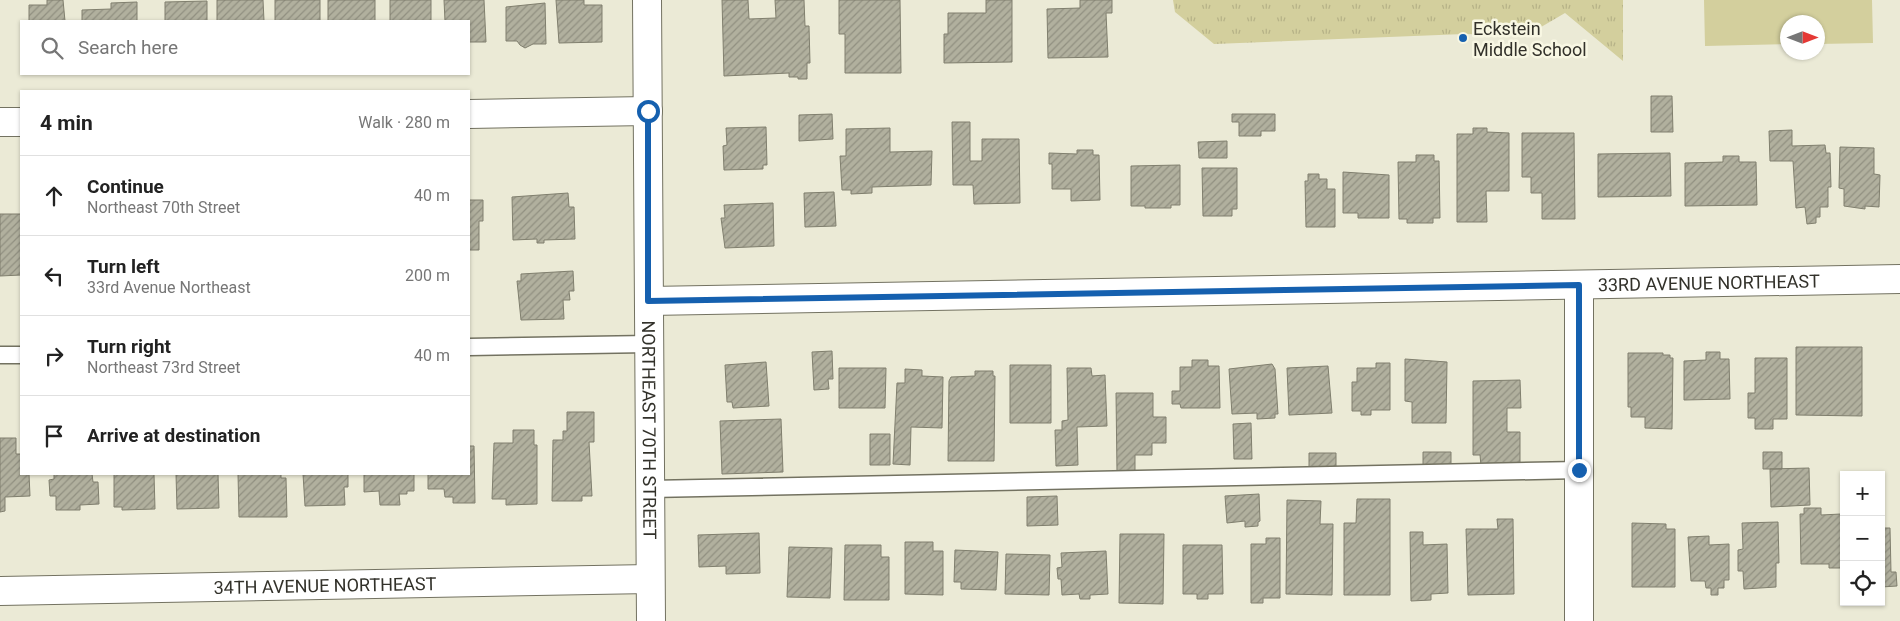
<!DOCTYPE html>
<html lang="en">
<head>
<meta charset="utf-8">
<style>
	body { margin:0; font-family:Roboto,sans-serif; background:#f2f2f2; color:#222 }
	.controls { position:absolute; right:15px; bottom:15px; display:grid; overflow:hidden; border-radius:0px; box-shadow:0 1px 4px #0004 }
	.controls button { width:45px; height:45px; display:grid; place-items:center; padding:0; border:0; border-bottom:1px solid #e0e0e0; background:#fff; color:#222; font:25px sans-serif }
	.compass { position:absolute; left:1780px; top:15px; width:45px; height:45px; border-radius:50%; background:#fff; box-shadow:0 1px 4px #0004; rotate:90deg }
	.stop { position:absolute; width:15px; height:15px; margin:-11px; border:4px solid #1560af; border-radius:50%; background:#fff }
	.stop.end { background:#1560af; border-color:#fff; box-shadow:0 1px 5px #0008 }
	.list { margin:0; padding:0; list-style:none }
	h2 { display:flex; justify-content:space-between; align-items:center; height:65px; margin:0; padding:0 20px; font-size:21px }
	h2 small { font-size:16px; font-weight:400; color:#767676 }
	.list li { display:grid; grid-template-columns:32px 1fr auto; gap:15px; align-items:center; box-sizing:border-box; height:80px; padding:0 20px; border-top:1px solid #e0e0e0 }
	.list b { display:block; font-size:19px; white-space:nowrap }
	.list p { margin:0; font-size:16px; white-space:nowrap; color:#767676 }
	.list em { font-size:16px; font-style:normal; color:#767676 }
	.icon { flex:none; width:28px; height:28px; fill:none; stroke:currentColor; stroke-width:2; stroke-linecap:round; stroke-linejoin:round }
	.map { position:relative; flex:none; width:1900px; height:621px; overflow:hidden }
	.search { position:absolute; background:#fff; box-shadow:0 1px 4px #0004; left:20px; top:20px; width:450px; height:55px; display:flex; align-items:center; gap:12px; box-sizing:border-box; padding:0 18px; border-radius:0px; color:#767676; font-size:19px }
	.panel { position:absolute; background:#fff; box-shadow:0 1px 4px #0004; left:20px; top:90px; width:450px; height:385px; border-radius:0px }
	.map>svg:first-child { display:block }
	.grass { fill:url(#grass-tufts) }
	.garden { fill:#d3cf9d }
	.building { fill:url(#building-hatch); stroke:#807f6e }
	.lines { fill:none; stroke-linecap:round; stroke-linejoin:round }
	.service-casing { stroke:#737261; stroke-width:19 }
	.minor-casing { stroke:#737261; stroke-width:30 }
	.service { stroke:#fff; stroke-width:16 }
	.minor { stroke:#fff; stroke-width:28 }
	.route { stroke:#1560af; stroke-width:6 }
	.poi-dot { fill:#1560af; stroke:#f8f7e3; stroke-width:2 }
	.labels { text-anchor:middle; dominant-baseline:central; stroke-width:5; stroke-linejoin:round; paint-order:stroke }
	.poi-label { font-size:18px; fill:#32312a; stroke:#f8f7e3; text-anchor:start }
	.street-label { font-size:18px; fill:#32312a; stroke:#f8f7e3 }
</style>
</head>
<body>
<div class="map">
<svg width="1900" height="621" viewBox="0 0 1900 621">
	<defs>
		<pattern id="grass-tufts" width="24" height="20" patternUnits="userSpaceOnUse" patternTransform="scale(1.25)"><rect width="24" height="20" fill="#d3cf9d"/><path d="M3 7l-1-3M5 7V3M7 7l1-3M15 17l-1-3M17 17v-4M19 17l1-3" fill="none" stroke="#b6b287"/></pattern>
		<pattern id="building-hatch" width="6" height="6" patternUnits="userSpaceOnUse" patternTransform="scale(1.25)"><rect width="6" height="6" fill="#b1b09e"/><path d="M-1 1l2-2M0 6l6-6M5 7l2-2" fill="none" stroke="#919081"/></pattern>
	</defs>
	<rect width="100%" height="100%" fill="#ebead6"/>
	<!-- grass -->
	<path class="grass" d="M1173,0H1623V61L1565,13L1536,30L1504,35L1464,34L1214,44L1175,12Z"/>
	<!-- garden -->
	<path class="garden" d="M1704,0H1872L1873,43L1818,44V22H1788L1787,44L1705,46Z"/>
	<!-- building -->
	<path class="building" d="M47,0H63L65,21H29V5H47Z
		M217,0H263L264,21H217Z
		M275,0H320V21H275Z
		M328,0H375V21H328Z
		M390,0H431V21H390Z
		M444,0H484L486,42H469V21H445Z
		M556,0H584V5H602V42L559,43Z
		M722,0H748L749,19L776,18L775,0H804L805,26H809L810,63H807V79H798V77H789V73L724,76Z
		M839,0H900L901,73H845V34H839Z
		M986,0H1012V62L944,63V34H948V13H986Z
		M1080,0H1112V13H1106L1108,57L1048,58L1047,9L1080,8Z
		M207,1V21H165V2Z
		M137,2V21H82V10L111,9V3Z
		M545,3L546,44H533L525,48L520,45L517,41H506V7Z
		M1651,96H1672L1673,132H1651Z
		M832,114L833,139L799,141V115Z
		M1232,114H1275V131H1261V136H1239V122H1232Z
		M952,122H970V161H982V139H1019L1020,203L974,204L973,185H953Z
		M766,127L767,165H763V169L724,170L723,146L727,145L726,128Z
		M890,128V152L932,151L931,185L872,187V193L851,194V190H842L840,156H846V129Z
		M1473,128H1487V132L1509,133V191H1486L1487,222H1457V134H1473Z
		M1792,130V146L1825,145L1826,153H1830L1831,187H1828V207H1820V217H1816V223L1807,224L1805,207L1796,208L1793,161H1770L1769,131Z
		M1522,133H1574L1575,219H1542V193H1531V177H1522Z
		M1227,141V158H1199L1198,142Z
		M1840,147L1874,148V174L1880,175L1879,207L1865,206V209L1844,206V189L1839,188Z
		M1077,150H1093V155H1099L1100,200L1071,201V189H1052V164H1049V153L1077,154Z
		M1670,153L1671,196L1598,197V154Z
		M1416,155H1434V161H1439L1440,218H1433V223H1407V219H1399L1398,162H1416Z
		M1723,156H1739V162H1756L1757,205L1685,206V163L1723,162Z
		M1180,165V205H1171V208H1145V206H1131V166Z
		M1202,168H1237V209H1232V216H1203Z
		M1343,172L1389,175V218H1358V213H1343Z
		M1308,174H1319V179H1327V189H1335V227H1306L1305,181H1308Z
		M834,192L836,226L805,227L804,193Z
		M568,193L569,207H574L575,239L544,240V243H537V239L513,240L512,197Z
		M469,200H483V221H479V250H469Z
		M773,203L774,246L725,248L721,218H725L724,205Z
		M0,214H21V275L0,276Z
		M573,271L574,291H569L570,300H563L564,319L521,320L517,281H521V274Z
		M1796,347H1862V416L1796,415Z
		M832,351L833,379H828L829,389L814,390L812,352Z
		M1706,352H1720V359H1729L1730,399L1684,400V361L1706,360Z
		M1628,353H1663V355H1670V358H1673L1672,429L1645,428V417H1631V407H1628Z
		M1755,358H1787V419H1773V429H1755V418H1748V393H1755Z
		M1405,359L1447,362L1446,423H1412V402L1405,401Z
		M1192,360H1208V366H1219L1220,408H1181L1180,404H1172V391H1180V367H1192Z
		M766,362L769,406L733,408L732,402H727L725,365Z
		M1376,363H1390V410H1371V415H1361V411H1352V382H1357V368H1376Z
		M1272,364L1275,369L1278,414H1275V418L1257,419V413L1232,414L1229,369Z
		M1010,365H1051V423H1010Z
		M1328,366L1332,413L1289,415L1287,368Z
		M839,368H886L885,408H839Z
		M1067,368H1091L1092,376L1105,375L1107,426L1077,427L1078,465L1056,466L1055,430H1062V421L1068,420Z
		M905,369L922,370V376L943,377L942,428L911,427L910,465L893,464L897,383H905Z
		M975,371H993V376H995L994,461H948L949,381L951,377L975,376Z
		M1520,380L1521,408H1507V432H1520V465L1481,466L1480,455H1473V381Z
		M1116,393H1153V417H1166V443H1152V455H1135V472L1117,473Z
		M567,412H594V442H589L592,496H582V501H552L553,440H563V431H567Z
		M781,419L783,472L722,474L720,421Z
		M1251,423L1252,459H1234L1233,424Z
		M513,430H534V445H537V504L506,505V499H492L494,443H513Z
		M870,434H890V465H870Z
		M0,438H16V454H21V474H29L30,496L5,497V511L0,512Z
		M469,446H474L475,503H453V497H445L444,489H428V474H469Z
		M1423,452H1451V469H1423Z
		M1763,452H1782V469H1763Z
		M1309,453H1336V471H1309Z
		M1809,468L1810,505L1771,507L1770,469Z
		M54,474H92L93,482H98L99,504L80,505V510H56V496H50L49,480L54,479Z
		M114,474H154L155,509L122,510V507H114Z
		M176,474H218L219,508L177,509Z
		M238,474H281V478H286L287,517H239Z
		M303,474H348V487H344L345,505L305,506Z
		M364,474H414V491H407V494H399L400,505H380L379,491L364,492Z
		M1259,494L1260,521L1258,522V526L1245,527V521L1227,523L1225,496Z
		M1057,496L1058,525L1027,526V497Z
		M1357,499H1390V595H1344V523H1356Z
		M1287,500L1321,501L1320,524H1333L1332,595L1286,594Z
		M1804,508H1821V515L1841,514L1842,568H1829V564H1801L1800,514H1804Z
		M1497,519H1513L1514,594L1468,595L1466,529H1498Z
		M1778,522L1779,563H1776V587L1744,589L1743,571H1738V550L1743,549L1742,523Z
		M1632,523L1666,524V529H1675V587H1632Z
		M1881,528H1890L1891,572H1896L1897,586L1881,587Z
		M1410,532H1423V545L1447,544L1448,593L1431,594V600L1411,601Z
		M759,533L760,573L726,574V566L699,567L698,535Z
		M1120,534H1164L1163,604L1119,603Z
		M1709,536V545L1729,544V580H1724V588H1718V595H1711V588H1706L1705,581H1691L1688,537Z
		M1266,538H1280V598H1263V603H1251V544H1266Z
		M905,542H933V551H943V595L905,594Z
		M845,545H881V557H889V600H844Z
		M1183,545H1222L1223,594H1208V599H1197V594H1183Z
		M789,547L832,548L830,598L787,597Z
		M955,550L998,552L996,590L961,589V582H954Z
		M1106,551L1108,594L1090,595V599H1080L1079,594L1062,595L1061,579H1058L1057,568L1062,567L1061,553Z
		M1006,554L1050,555L1049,595L1005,594Z"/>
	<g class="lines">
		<!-- service casing -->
		<g class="service-casing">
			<path id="service" d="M469,347L649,344
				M0,355H21
				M650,489L1579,470"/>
		</g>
		<!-- minor casing -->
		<g class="minor-casing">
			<g id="minor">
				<path id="s1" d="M647,0L651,621"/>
				<path d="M469,114L648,111"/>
				<path d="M0,122H21"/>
				<path d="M1579,285V621"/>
				<path id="s2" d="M649,301L1900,279"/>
				<path id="s3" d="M0,591L650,579"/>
			</g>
		</g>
		<!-- service -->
		<use href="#service" class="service"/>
		<!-- minor -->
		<use href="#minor" class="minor"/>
	</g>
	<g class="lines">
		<!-- route -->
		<path class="route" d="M648,111V301L1579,285V470"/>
	</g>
	<!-- markers -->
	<circle class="poi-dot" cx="1463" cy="38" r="5"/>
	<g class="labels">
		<!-- poi labels -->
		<g class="poi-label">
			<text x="1473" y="28">Eckstein<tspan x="1473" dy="21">Middle School</tspan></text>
		</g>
		<!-- street labels -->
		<g class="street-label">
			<text stroke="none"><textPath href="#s2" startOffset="1060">33RD AVENUE NORTHEAST</textPath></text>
			<text stroke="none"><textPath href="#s1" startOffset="430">NORTHEAST 70TH STREET</textPath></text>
			<text stroke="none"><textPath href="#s3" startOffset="325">34TH AVENUE NORTHEAST</textPath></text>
		</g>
	</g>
</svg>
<div class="controls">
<button>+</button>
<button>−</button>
<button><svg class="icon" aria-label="locate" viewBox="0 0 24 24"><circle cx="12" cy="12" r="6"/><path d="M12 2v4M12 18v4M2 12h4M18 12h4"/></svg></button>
</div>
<svg class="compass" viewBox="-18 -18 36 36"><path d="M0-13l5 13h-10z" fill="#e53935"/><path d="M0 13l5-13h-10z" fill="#767676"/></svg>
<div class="stop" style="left:648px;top:111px"></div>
<div class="stop end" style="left:1579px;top:470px"></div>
<div class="search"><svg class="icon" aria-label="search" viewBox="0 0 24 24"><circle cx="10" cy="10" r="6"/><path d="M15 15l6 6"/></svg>Search here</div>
<section class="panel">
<h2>4 min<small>Walk · 280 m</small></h2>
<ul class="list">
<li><svg class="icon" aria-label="ahead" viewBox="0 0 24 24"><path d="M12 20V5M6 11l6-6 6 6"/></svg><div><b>Continue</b><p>Northeast 70th Street</p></div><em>40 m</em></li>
<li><svg class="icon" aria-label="left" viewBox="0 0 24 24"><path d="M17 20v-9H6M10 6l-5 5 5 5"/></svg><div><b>Turn left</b><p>33rd Avenue Northeast</p></div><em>200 m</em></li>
<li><svg class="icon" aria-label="right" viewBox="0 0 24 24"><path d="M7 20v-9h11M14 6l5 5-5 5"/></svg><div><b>Turn right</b><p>Northeast 73rd Street</p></div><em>40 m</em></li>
<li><svg class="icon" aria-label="arrive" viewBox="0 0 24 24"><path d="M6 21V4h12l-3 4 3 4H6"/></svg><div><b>Arrive at destination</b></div></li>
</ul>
</section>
</div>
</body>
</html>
